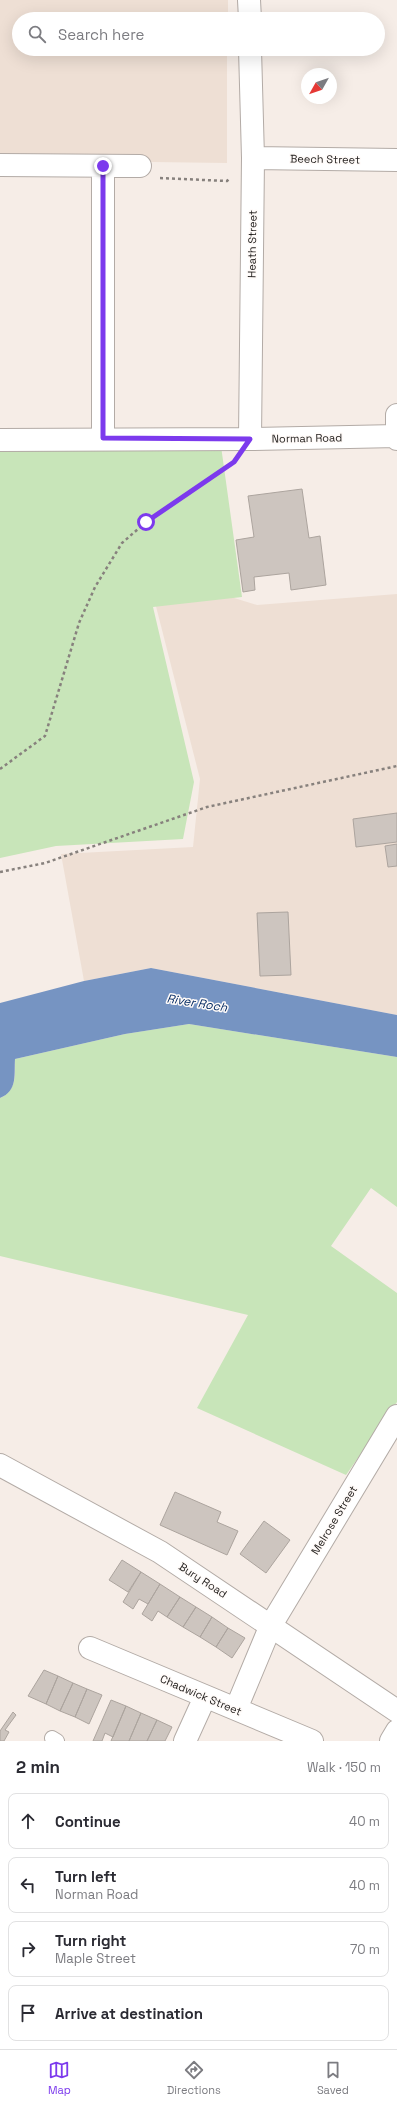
<!DOCTYPE html>
<html lang="en">
<head>
<meta charset="utf-8">
<style>
	body { margin:0; font-family:"Space Grotesk",sans-serif; background:#f7f7f7; color:#2b2b33 }
	.compass { position:absolute; left:301px; top:68px; width:36px; height:36px; border-radius:50%; background:#fff; box-shadow:0 4px 16px #0002; rotate:230deg }
	.stop { position:absolute; width:12px; height:12px; margin:-9px; border:3px solid #7c3aed; border-radius:50%; background:#fff }
	.stop.end { background:#7c3aed; border-color:#fff; box-shadow:0 1px 4px #0008 }
	.list { margin:0; padding:0; list-style:none }
	h2 { display:flex; justify-content:space-between; align-items:center; height:52px; margin:0; padding:0 16px; font-size:17px }
	h2 small { font-size:13px; font-weight:400; color:#7c7c81 }
	.list li { display:grid; grid-template-columns:26px 1fr auto; gap:12px; align-items:center; box-sizing:border-box; height:56px; margin:0 8px 8px; padding:0 8px; border:1px solid #e1e1e2; border-radius:8px }
	.list b { display:block; font-size:15px; white-space:nowrap }
	.list p { margin:0; font-size:13px; white-space:nowrap; color:#7c7c81 }
	.list em { font-size:13px; font-style:normal; color:#7c7c81 }
	.icon { flex:none; width:22px; height:22px; fill:none; stroke:currentColor; stroke-width:2; stroke-linecap:round; stroke-linejoin:round }
	.map { position:relative; flex:none; width:397px; height:1741px; overflow:hidden }
	.search { position:absolute; background:#fff; box-shadow:0 4px 16px #0002; left:12px; right:12px; top:12px; height:44px; display:flex; align-items:center; gap:10px; box-sizing:border-box; padding:0 14px; border-radius:22px; color:#7c7c81; font-size:15px }
	.sheet { height:308px; background:#fff }
	nav { display:flex; justify-content:space-around; align-items:center; box-sizing:border-box; height:56px; border-top:1px solid #e1e1e2; background:#fff; font-size:11px; color:#7c7c81 }
	nav a { display:grid; justify-items:center; gap:2px }
	nav .on { color:#7c3aed }
	.map>svg:first-child { display:block }
	.built { fill:#eedfd4 }
	.green { fill:#c8e5b9 }
	.water { fill:#7694c2 }
	.building { fill:#cdc5bf; stroke:#aca49e }
	.lines { fill:none; stroke-linecap:round; stroke-linejoin:round }
	.lane-casing { stroke:#b3aba6; stroke-width:16 }
	.street-casing { stroke:#b3aba6; stroke-width:24 }
	.secondary-casing { stroke:#b3aba6; stroke-width:24 }
	.path { stroke:#87817d; stroke-width:2.5; stroke-dasharray:3 3; stroke-linecap:butt }
	.lane { stroke:#fff; stroke-width:14 }
	.street { stroke:#fff; stroke-width:22 }
	.secondary { stroke:#fff; stroke-width:22 }
	.route { stroke:#7c3aed; stroke-width:5 }
	.labels { text-anchor:middle; dominant-baseline:central; stroke-width:3; stroke-linejoin:round; paint-order:stroke }
	.street-label { font-size:11px; fill:#24211f; stroke:#fffbf9 }
	.water-label { font-size:12px; font-style:italic; fill:#052b63; stroke:#fffbf9 }
</style>
</head>
<body>
<div class="map">
<svg width="397" height="1741" viewBox="0 0 397 1741">
	<rect width="100%" height="100%" fill="#f6ede7"/>
	<!-- built -->
	<path class="built" d="M0,0H228V19H19V49H227V163L0,160Z
		M147,571L257,605L397,594V1015L151,968L84,981L61,854L193,847L200,779Z"/>
	<!-- green -->
	<path class="green" d="M221,446L242,597L153,607L194,782L183,839L56,846L0,858V451L100,447Z
		M189,1024L397,1057V1207L371,1188L331,1246L397,1293V1402L346,1475L197,1408L248,1315L0,1256V1098C17,1091 15,1074 15,1059L125,1034Z"/>
	<!-- water -->
	<path class="water" d="M151,968L397,1015V1057L189,1024L125,1034L15,1059C14,1074 18,1091 0,1098V1003L84,981Z"/>
	<!-- building -->
	<path class="building" d="M302,489L309,538L320,536L326,585L291,590L289,573L254,577L255,590L243,592L236,540L254,537L248,496Z
		M397,813V842L356,847L353,819Z
		M397,844V866L388,867L385,846Z
		M288,912L291,975L260,976L257,913Z
		M175,1492L221,1512L217,1522L238,1531L227,1555L160,1525Z
		M264,1521L290,1540L266,1573L240,1554Z
		M122,1560L141,1572L128,1592L109,1580Z
		M141,1572L160,1584L148,1604L139,1599L133,1609L123,1602Z
		M160,1584L180,1597L167,1617L158,1611L152,1621L142,1614Z
		M180,1597L196,1607L183,1627L167,1617Z
		M196,1607L212,1617L200,1637L183,1627Z
		M212,1617L228,1628L216,1647L200,1637Z
		M228,1628L245,1638L232,1658L216,1647Z
		M44,1670L58,1676L46,1704L28,1696Z
		M58,1676L73,1683L60,1711L46,1704Z
		M73,1683L87,1689L75,1717L60,1711Z
		M87,1689L102,1695L89,1724L75,1717Z
		M111,1700L126,1706L113,1737L105,1733L102,1741H93Z
		M126,1706L141,1713L129,1741H111Z
		M13,1712L16,1715L5,1730L9,1732L4,1741H0V1731Z
		M141,1713L157,1720L147,1741H129Z
		M157,1720L172,1727L165,1741H147Z"/>
	<g class="lines">
		<!-- lane casing -->
		<g class="lane-casing">
			<path id="lane" d="M52,1738L57,1741"/>
		</g>
		<!-- street casing -->
		<g class="street-casing">
			<path id="street" d="M249,0L250,19
				M253,158L397,160
				M0,165L140,166
				M103,166V438
				M397,415V439
				M250,439L253,158L250,49
				M0,440L250,439L397,436
				M90,1648L312,1741
				M236,1709L271,1625L397,1416
				M185,1741L205,1697
				M391,1741L397,1731"/>
		</g>
		<!-- secondary casing -->
		<g class="secondary-casing">
			<path id="secondary" d="M0,1465L160,1552L397,1711"/>
		</g>
		<!-- path -->
		<path class="path" d="M160,178L227,181L230,178
			M0,769L45,736L79,623L95,587L122,543L146,522L233,463
			M0,872L45,863L207,807L397,766"/>
		<!-- lane -->
		<use href="#lane" class="lane"/>
		<!-- street -->
		<use href="#street" class="street"/>
		<!-- secondary -->
		<use href="#secondary" class="secondary"/>
	</g>
	<g class="lines">
		<!-- route -->
		<path class="route" d="M103,166V438L250,439L234,462L146,522"/>
	</g>
	<g class="labels">
		<!-- street labels -->
		<g class="street-label">
			<text transform="translate(325 159) rotate(1)">Beech Street</text>
			<text transform="translate(252 244) rotate(-89)">Heath Street</text>
			<text transform="translate(307 438) rotate(-1)">Norman Road</text>
			<text transform="translate(334 1520) rotate(-59)">Melrose Street</text>
			<text transform="translate(203 1580) rotate(33)">Bury Road</text>
			<text transform="translate(201 1695) rotate(23)">Chadwick Street</text>
		</g>
		<!-- water labels -->
		<g class="water-label">
			<text transform="translate(197 1003) rotate(9)">River Roch</text>
		</g>
	</g>
</svg>
<svg class="compass" viewBox="-18 -18 36 36"><path d="M0-13l5 13h-10z" fill="#e53935"/><path d="M0 13l5-13h-10z" fill="#7c7c81"/></svg>
<div class="stop" style="left:146px;top:522px"></div>
<div class="stop end" style="left:103px;top:166px"></div>
<div class="search"><svg class="icon" aria-label="search" viewBox="0 0 24 24"><circle cx="10" cy="10" r="6"/><path d="M15 15l6 6"/></svg>Search here</div>
</div>
<section class="sheet">
<h2>2 min<small>Walk · 150 m</small></h2>
<ul class="list">
<li><svg class="icon" aria-label="ahead" viewBox="0 0 24 24"><path d="M12 20V5M6 11l6-6 6 6"/></svg><div><b>Continue</b></div><em>40 m</em></li>
<li><svg class="icon" aria-label="left" viewBox="0 0 24 24"><path d="M17 20v-9H6M10 6l-5 5 5 5"/></svg><div><b>Turn left</b><p>Norman Road</p></div><em>40 m</em></li>
<li><svg class="icon" aria-label="right" viewBox="0 0 24 24"><path d="M7 20v-9h11M14 6l5 5-5 5"/></svg><div><b>Turn right</b><p>Maple Street</p></div><em>70 m</em></li>
<li><svg class="icon" aria-label="arrive" viewBox="0 0 24 24"><path d="M6 21V4h12l-3 4 3 4H6"/></svg><div><b>Arrive at destination</b></div></li>
</ul>
</section>
<nav>
<a class="on"><svg class="icon" aria-label="map" viewBox="0 0 24 24"><path d="M3 6l6-2 6 2 6-2v14l-6 2-6-2-6 2zM9 4v14M15 6v14"/></svg>Map</a>
<a><svg class="icon" aria-label="directions" viewBox="0 0 24 24"><path d="M12 3l9 9-9 9-9-9zM9 14v-3h6M13 9l2 2-2 2"/></svg>Directions</a>
<a><svg class="icon" aria-label="saved" viewBox="0 0 24 24"><path d="M7 4h10v16l-5-4-5 4z"/></svg>Saved</a>
</nav>
</body>
</html>
